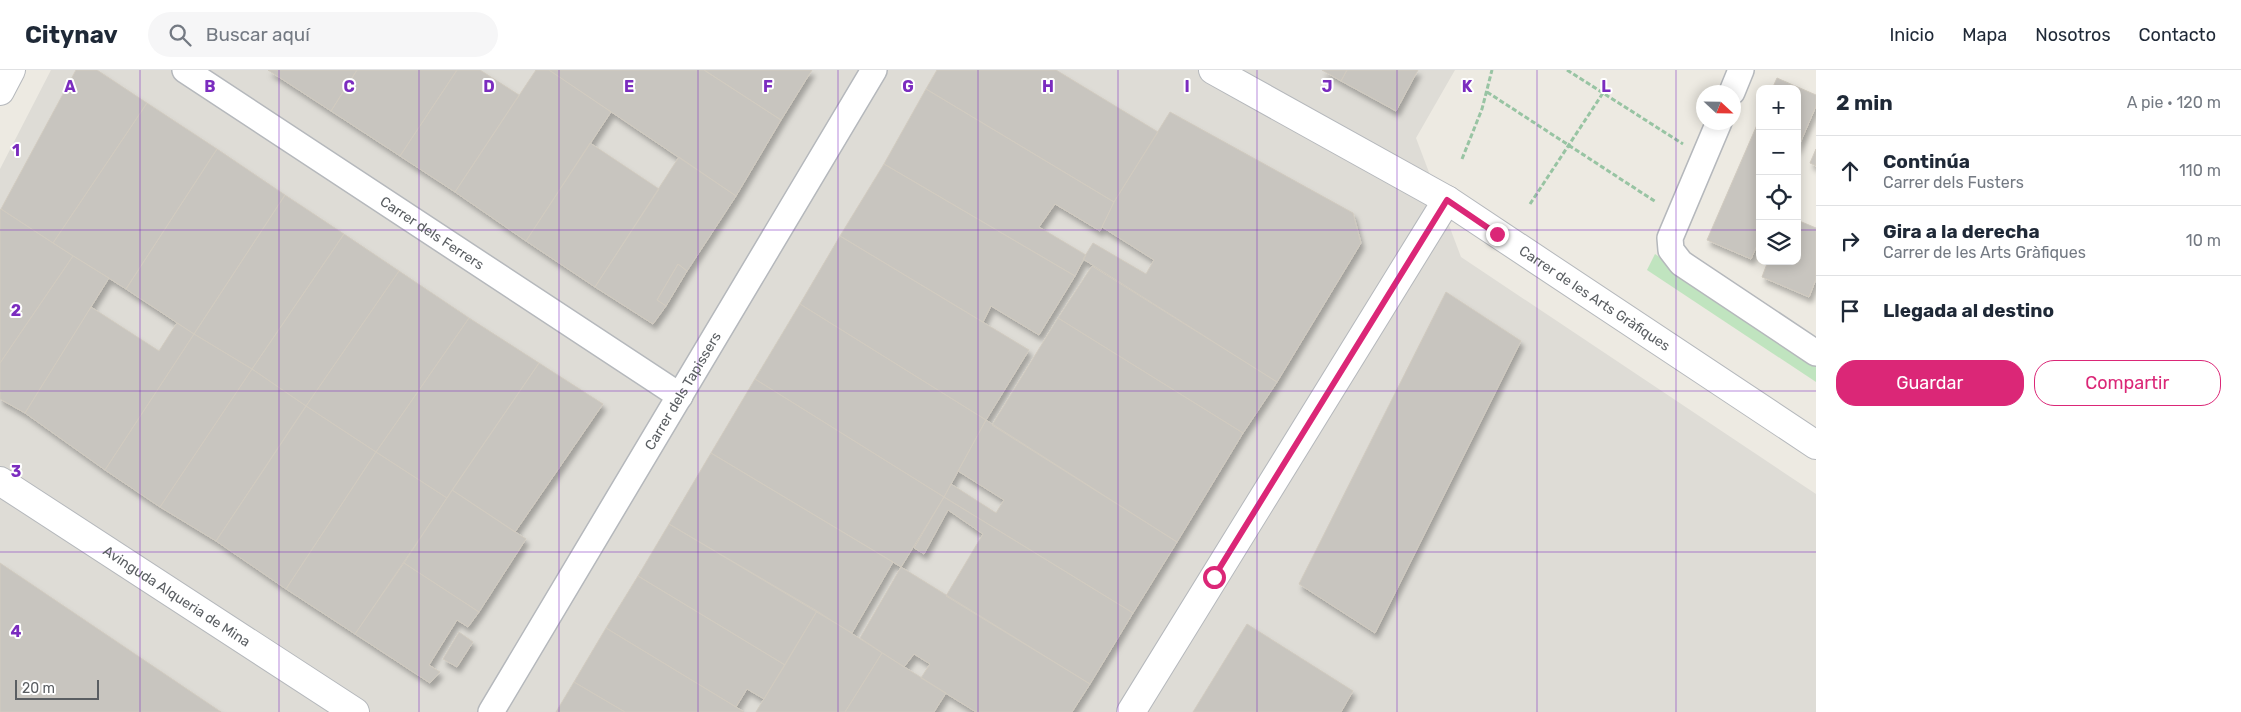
<!DOCTYPE html>
<html lang="es">
<head>
<meta charset="utf-8">
<style>
	body { margin:0; font-family:Rubik,sans-serif; background:#f6f6f7; color:#1f2937 }
	.controls { position:absolute; right:15px; top:15px; display:grid; overflow:hidden; border-radius:10px; box-shadow:0 2px 12px #0003 }
	.controls button { width:45px; height:45px; display:grid; place-items:center; padding:0; border:0; border-bottom:1px solid #e0e1e3; background:#fff; color:#1f2937; font:25px sans-serif }
	.compass { position:absolute; left:1696px; top:15px; width:45px; height:45px; border-radius:50%; background:#fff; box-shadow:0 2px 12px #0003; rotate:112deg }
	.scale { position:absolute; left:15px; bottom:12px; width:84px; box-sizing:border-box; padding-left:5px; border:2px solid #5a5e62; border-top:0; font-size:14px; line-height:18px; white-space:nowrap; color:#5a5e62; -webkit-text-stroke:4px #fff; paint-order:stroke }
	.stop { position:absolute; width:15px; height:15px; margin:-11px; border:4px solid #db2777; border-radius:50%; background:#fff }
	.stop.end { background:#db2777; border-color:#fff; box-shadow:0 1px 5px #0008 }
	.list { margin:0; padding:0; list-style:none }
	h2 { display:flex; justify-content:space-between; align-items:center; height:65px; margin:0; padding:0 20px; font-size:21px }
	h2 small { font-size:16px; font-weight:400; color:#747a83 }
	.list li { display:grid; grid-template-columns:32px 1fr auto; gap:15px; align-items:center; box-sizing:border-box; height:70px; padding:0 20px; border-top:1px solid #e0e1e3 }
	.list b { display:block; font-size:19px; white-space:nowrap }
	.list p { margin:0; font-size:16px; white-space:nowrap; color:#747a83 }
	.list em { font-size:16px; font-style:normal; color:#747a83 }
	.actions { display:flex; gap:10px; padding:15px 20px }
	.actions a { flex:1; padding:11px 0; border:1px solid #db2777; border-radius:20px; text-align:center; font-size:18px; color:#db2777 }
	.actions .main { background:#db2777; color:#fff }
	.icon { flex:none; width:28px; height:28px; fill:none; stroke:currentColor; stroke-width:2; stroke-linecap:round; stroke-linejoin:round }
	.map { position:relative; flex:none; width:1816px; height:642px; overflow:hidden }
	header { display:flex; align-items:center; gap:30px; box-sizing:border-box; height:70px; padding:0 25px; background:#fff; border-bottom:1px solid #e0e1e3 }
	header strong { font-size:24px }
	nav { display:flex; gap:28px; margin-inline-start:auto; font-size:18px }
	.search { width:350px; height:45px; background:#f6f6f7; display:flex; align-items:center; gap:12px; box-sizing:border-box; padding:0 18px; border-radius:28px; color:#747a83; font-size:19px }
	main { display:flex }
	aside { flex:1; background:#fff }
	.map>svg:first-child { display:block }
	.industrial { fill:#dedcd6 }
	.green { fill:#c0e4bf }
	.building { fill:#c8c5bf; stroke:#d1cbc0; filter:url(#shadow) }
	.lines { fill:none; stroke-linecap:round; stroke-linejoin:round }
	.minor-casing { stroke:#b5b8bc; stroke-width:28 }
	.tertiary-casing { stroke:#b5b8bc; stroke-width:30 }
	.path { stroke:#98c4a3; stroke-width:3; stroke-dasharray:5 2.5; stroke-linecap:butt }
	.minor { stroke:#fff; stroke-width:25 }
	.tertiary { stroke:#fff; stroke-width:28 }
	.route { stroke:#db2777; stroke-width:6 }
	.grid { fill:none; stroke:#7b2cbf; stroke-width:1; stroke-opacity:0.55 }
	.labels { text-anchor:middle; dominant-baseline:central; stroke-width:4; stroke-linejoin:round; paint-order:stroke }
	.street-label { font-size:14px; fill:#5a5e62; stroke:#fff }
	.grid-label { font-size:16px; text-anchor:middle; font-weight:bold; fill:#7b2cbf; stroke:#fff; stroke-width:4; stroke-linejoin:round; paint-order:stroke }
</style>
</head>
<body>
<header>
<strong>Citynav</strong>
<div class="search"><svg class="icon" aria-label="search" viewBox="0 0 24 24"><circle cx="10" cy="10" r="6"/><path d="M15 15l6 6"/></svg>Buscar aquí</div>
<nav><a>Inicio</a><a>Mapa</a><a>Nosotros</a><a>Contacto</a></nav>
</header>
<main>
<div class="map">
<svg width="1816" height="642" viewBox="0 0 1816 642">
	<defs>
		<filter id="shadow"><feDropShadow dx="3" dy="5.5" stdDeviation="2.5" flood-color="#0004"/></filter>
	</defs>
	<rect width="100%" height="100%" fill="#edeae2"/>
	<!-- industrial -->
	<path class="industrial" d="M51,0H1455L1416,68L1461,187L1816,424V642H0V99Z"/>
	<!-- green -->
	<path class="green" d="M1655,184L1816,292V312L1647,200Z"/>
	<!-- building -->
	<path class="building" d="M76,0H97L147,33L53,173L1,139Z
		M268,0H357L331,41Z
		M357,0H457L400,86L331,41Z
		M457,0H480L519,25L455,122L400,86Z
		M536,0H549L611,42L526,171L455,122Z
		M549,0H704L781,50L736,126Z
		M704,0H812L781,50Z
		M937,0H1056L1158,62L1114,132L926,19Z
		M1322,0H1347L1341,11Z
		M1347,0H1418L1396,41L1341,11Z
		M1777,8L1816,25V36L1797,80V19H1772Z
		M926,19L1114,132L1100,161L1055,134L1039,157L1086,185L1075,206L884,94Z
		M147,33L217,79L126,219L53,173Z
		M1170,42L1353,143L1361,173L1277,312L1083,189L1093,173L1146,204L1154,190L1102,157L1114,132Z
		M1760,48V168L1751,189L1707,170Z
		M590,73L659,119L595,217L526,171Z
		M217,79L285,125L194,264L126,219Z
		M1816,79V96L1810,93Z
		M679,87L736,126L687,201L678,194L657,230L666,236L653,254L595,217Z
		M884,94L1075,206L1039,265L991,236L983,252L840,166Z
		M285,125L344,164L252,299L194,264Z
		M1,139L73,186L0,293V140Z
		M1797,150L1816,158V209L1809,227L1762,207L1768,191H1797Z
		M344,164L399,201L306,336L252,299Z
		M840,166L1029,280L986,350L800,234Z
		M73,186L109,208L25,343L0,329V293Z
		M678,194L687,201L666,236L657,230Z
		M1092,196L1277,312L1243,363L1058,248Z
		M399,201L469,248L376,382L306,336Z
		M1446,222L1521,271L1375,563L1299,514Z
		M800,234L986,350L944,427L755,309Z
		M91,237L159,281L177,253L194,264L105,400L25,343Z
		M469,248L539,293L447,428L376,382Z
		M1058,248L1243,363L1177,472L992,355Z
		M194,264L252,299L160,437L105,400Z
		M539,293L603,334L515,462L452,420Z
		M252,299L306,336L216,471L160,437Z
		M755,309L944,427L901,497L711,383Z
		M306,336L376,382L286,519L216,471Z
		M986,350L1177,472L1133,543L944,427L951,414L996,443L1004,430L958,401Z
		M376,382L447,428L355,564L286,519Z
		M711,383L893,492L852,563L669,454Z
		M452,420L526,469L479,542L404,493Z
		M944,427L1133,543L1090,614L946,526L983,464L948,440L924,484L914,478Z
		M669,454L817,541L785,595L638,506Z
		M0,493L221,642H0Z
		M404,493L479,542L468,557L457,550L429,595L440,602L430,613L355,564Z
		M901,497L1090,614L1072,642H976L921,608L930,594L914,584L904,597L860,568Z
		M638,506L785,595L764,629L747,619L736,637L606,558Z
		M817,541L882,583L845,642H756Z
		M1247,554L1353,621L1341,642H1193Z
		M606,558L736,637L744,642H625L574,612Z
		M459,562L473,572L457,597L443,589Z
		M882,583L946,623L934,642H845Z
		M574,612L625,642H556Z"/>
	<g class="lines">
		<!-- minor casing -->
		<g class="minor-casing">
			<g id="minor">
				<path id="s1" d="M185,0L680,326"/>
				<path d="M1732,22L1741,0"/>
				<path d="M1719,52L1670,168L1671,180L1681,193L1816,283"/>
				<path id="s2" d="M491,642L874,0"/>
			</g>
		</g>
		<!-- tertiary casing -->
		<g class="tertiary-casing">
			<g id="tertiary">
				<path id="s3" d="M1213,0L1447,130L1816,375"/>
				<path d="M0,21L11,0"/>
				<path id="s4" d="M0,411L355,642"/>
				<path d="M1131,642L1447,130"/>
			</g>
		</g>
		<!-- path -->
		<path class="path" d="M1567,0L1683,74
			M1487,22L1656,132
			M1462,89L1482,39L1492,0
			M1530,134L1603,23"/>
		<!-- minor -->
		<use href="#minor" class="minor"/>
		<!-- tertiary -->
		<use href="#tertiary" class="tertiary"/>
	</g>
	<g class="lines">
		<!-- route -->
		<path class="route" d="M1214,507L1447,130L1497,164"/>
	</g>
	<!-- grid -->
	<path class="grid" d="M140,0V642M279,0V642M419,0V642M559,0V642M698,0V642M838,0V642M978,0V642M1118,0V642M1257,0V642M1397,0V642M1537,0V642M1676,0V642M0,160H1760M1797,160H1816M0,321H1816M0,482H1816"/>
	<g class="labels">
		<!-- street labels -->
		<g class="street-label">
			<text stroke="none"><textPath href="#s1" startOffset="296">Carrer dels Ferrers</textPath></text>
			<text stroke="none"><textPath href="#s3" startOffset="445">Carrer de les Arts Gràfiques</textPath></text>
			<text stroke="none"><textPath href="#s2" startOffset="374">Carrer dels Tapissers</textPath></text>
			<text stroke="none"><textPath href="#s4" startOffset="211">Avinguda Alqueria de Mina</textPath></text>
		</g>
	</g>
	<g class="grid-label">
		<text x="70" y="22">A</text>
		<text x="210" y="22">B</text>
		<text x="349" y="22">C</text>
		<text x="489" y="22">D</text>
		<text x="629" y="22">E</text>
		<text x="768" y="22">F</text>
		<text x="908" y="22">G</text>
		<text x="1048" y="22">H</text>
		<text x="1187" y="22">I</text>
		<text x="1327" y="22">J</text>
		<text x="1467" y="22">K</text>
		<text x="1606" y="22">L</text>
		<text x="16" y="86">1</text>
		<text x="16" y="246">2</text>
		<text x="16" y="407">3</text>
		<text x="16" y="567">4</text>
	</g>
</svg>
<div class="controls">
<button>+</button>
<button>−</button>
<button><svg class="icon" aria-label="locate" viewBox="0 0 24 24"><circle cx="12" cy="12" r="6"/><path d="M12 2v4M12 18v4M2 12h4M18 12h4"/></svg></button>
<button><svg class="icon" aria-label="layers" viewBox="0 0 24 24"><path d="M12 4l9 5-9 5-9-5zM3 14l9 5 9-5"/></svg></button>
</div>
<svg class="compass" viewBox="-18 -18 36 36"><path d="M0-13l5 13h-10z" fill="#e53935"/><path d="M0 13l5-13h-10z" fill="#747a83"/></svg>
<div class="scale">20 m</div>
<div class="stop" style="left:1214px;top:507px"></div>
<div class="stop end" style="left:1497px;top:164px"></div>
</div>
<aside>
<h2>2 min<small>A pie · 120 m</small></h2>
<ul class="list">
<li><svg class="icon" aria-label="ahead" viewBox="0 0 24 24"><path d="M12 20V5M6 11l6-6 6 6"/></svg><div><b>Continúa</b><p>Carrer dels Fusters</p></div><em>110 m</em></li>
<li><svg class="icon" aria-label="right" viewBox="0 0 24 24"><path d="M7 20v-9h11M14 6l5 5-5 5"/></svg><div><b>Gira a la derecha</b><p>Carrer de les Arts Gràfiques</p></div><em>10 m</em></li>
<li><svg class="icon" aria-label="arrive" viewBox="0 0 24 24"><path d="M6 21V4h12l-3 4 3 4H6"/></svg><div><b>Llegada al destino</b></div></li>
</ul>
<div class="actions"><a class="main">Guardar</a><a>Compartir</a></div>
</aside>
</main>
</body>
</html>
